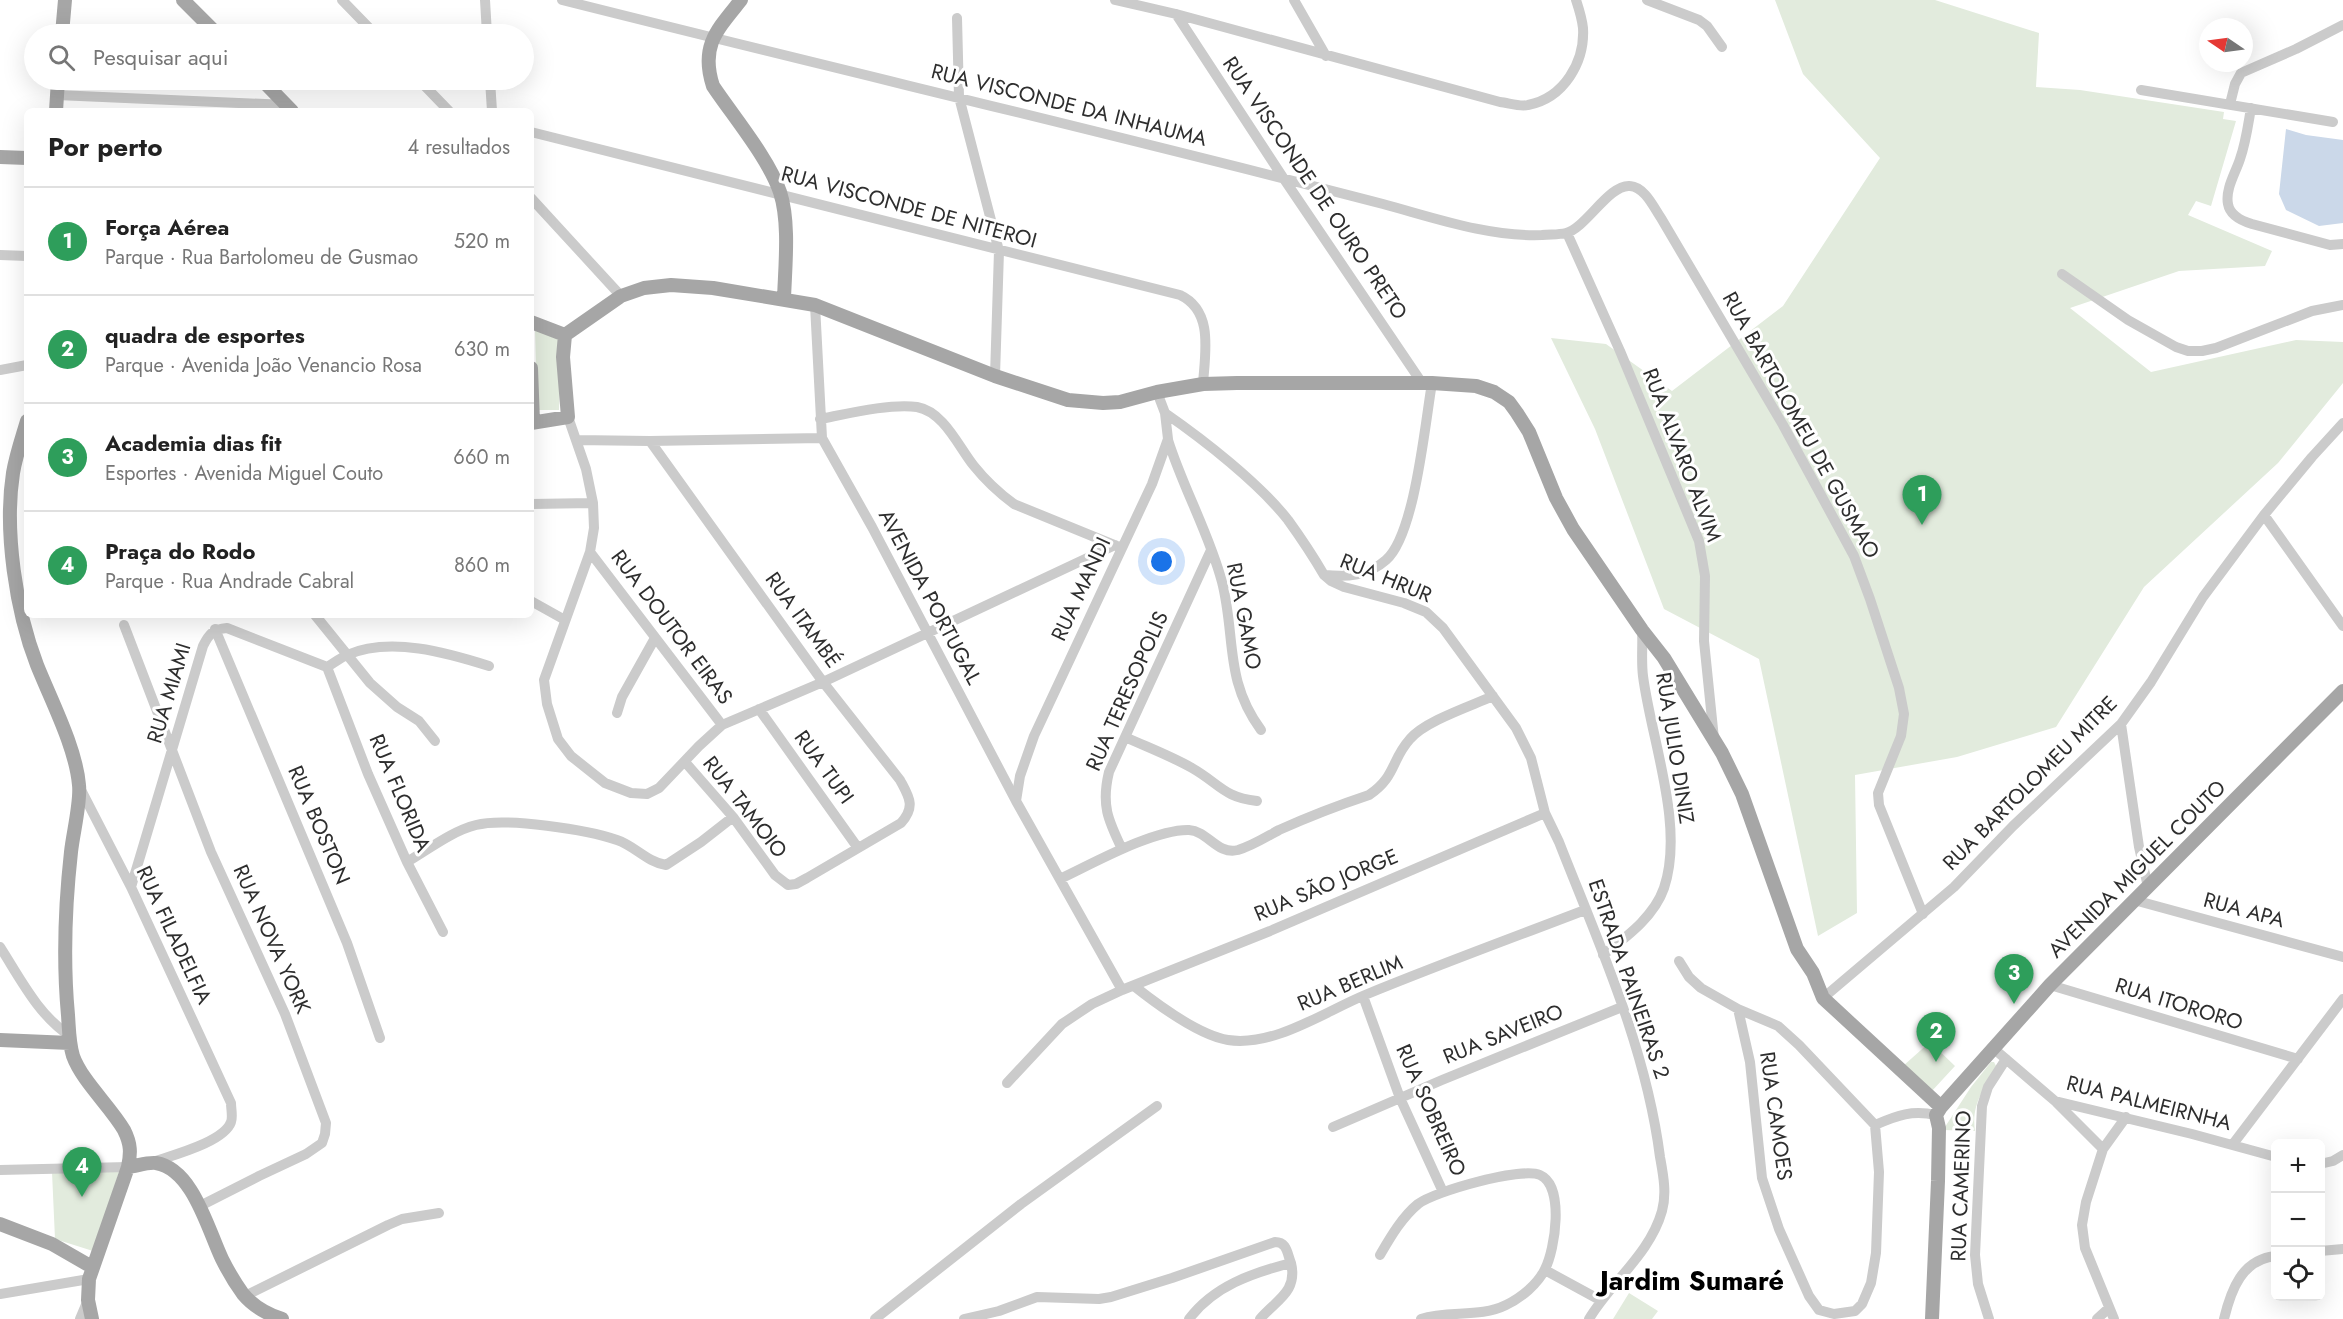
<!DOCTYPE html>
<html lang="pt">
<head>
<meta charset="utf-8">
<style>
	body { margin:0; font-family:Jost,sans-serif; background:#f6f6f6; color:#222 }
	.controls { position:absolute; right:18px; bottom:18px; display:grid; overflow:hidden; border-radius:9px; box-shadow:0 6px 24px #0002 }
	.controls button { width:54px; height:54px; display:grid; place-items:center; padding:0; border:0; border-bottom:2px solid #e0e0e0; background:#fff; color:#222; font:30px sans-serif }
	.compass { position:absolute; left:2199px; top:18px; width:54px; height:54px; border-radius:50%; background:#fff; box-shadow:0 6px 24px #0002; rotate:283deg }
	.you { position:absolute; left:1162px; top:562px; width:21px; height:21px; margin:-15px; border:4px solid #fff; border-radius:50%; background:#1a73e8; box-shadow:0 0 0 9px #1a73e833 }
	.badge { display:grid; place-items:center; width:39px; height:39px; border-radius:50%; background:#d94c3d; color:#fff; font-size:20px; font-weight:700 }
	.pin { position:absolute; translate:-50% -50px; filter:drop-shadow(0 2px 3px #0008) }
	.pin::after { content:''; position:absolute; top:32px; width:21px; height:18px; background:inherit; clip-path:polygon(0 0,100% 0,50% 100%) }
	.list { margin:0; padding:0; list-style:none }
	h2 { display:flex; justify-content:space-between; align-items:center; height:78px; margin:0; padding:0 24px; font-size:26px }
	h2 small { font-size:20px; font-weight:400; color:#767676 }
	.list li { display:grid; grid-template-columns:39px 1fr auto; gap:18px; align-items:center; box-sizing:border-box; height:108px; padding:0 24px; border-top:2px solid #e0e0e0 }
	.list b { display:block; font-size:22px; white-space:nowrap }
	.list p { margin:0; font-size:20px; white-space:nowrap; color:#767676 }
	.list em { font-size:20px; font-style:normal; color:#767676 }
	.icon { flex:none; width:33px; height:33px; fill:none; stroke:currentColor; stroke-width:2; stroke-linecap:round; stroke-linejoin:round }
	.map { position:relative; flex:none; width:2343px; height:1319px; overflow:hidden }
	.search { position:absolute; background:#fff; box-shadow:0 6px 24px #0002; left:24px; top:24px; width:510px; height:66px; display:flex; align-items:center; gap:15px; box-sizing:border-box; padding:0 21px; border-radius:33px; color:#767676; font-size:22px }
	.panel { position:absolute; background:#fff; box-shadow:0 6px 24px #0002; left:24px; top:108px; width:510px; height:510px; border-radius:9px }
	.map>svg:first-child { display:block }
	.green { fill:#e2ebdd }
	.water { fill:#cbd8e9 }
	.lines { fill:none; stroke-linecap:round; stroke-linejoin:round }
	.minor { stroke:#cbcbcb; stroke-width:10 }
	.major { stroke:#a6a6a6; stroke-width:14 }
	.labels { text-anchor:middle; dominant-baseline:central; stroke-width:6; stroke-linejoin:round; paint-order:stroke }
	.street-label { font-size:21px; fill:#2e2e2e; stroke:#fff }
	.district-label { font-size:27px; font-weight:bold; fill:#000; stroke:#fff }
</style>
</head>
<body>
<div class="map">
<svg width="2343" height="1319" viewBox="0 0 2343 1319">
	<rect width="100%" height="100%" fill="#fff"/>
	<!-- green -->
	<path class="green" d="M1775,0H1935L2039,33L2036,87L2080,90L2224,112L2223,119L2236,121L2211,206L2196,201L2188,215L2272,251L2265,266L2179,271L2070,308L2151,372L2296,340L2343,342V383L2278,463L2144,587L2056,727L1957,757L1855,775L1857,913L1818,936L1759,659L1664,609L1595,429L1551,338L1606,344L1672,391L1783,306L1880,158L1803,74Z
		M535,329L561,340L559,410H537Z
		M1930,1042L1955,1066L1931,1092L1903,1066Z
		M1991,1062H1994L1996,1066C1984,1090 1971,1104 1975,1131L1943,1130L1971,1087Z
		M52,1172H119L93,1251L55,1239Z
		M1629,1293L1658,1311L1652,1319H1613Z"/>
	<!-- water -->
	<path class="water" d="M2286,129L2306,135L2343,140V223L2319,226L2286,210L2279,194Z"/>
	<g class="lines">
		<!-- minor -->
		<path class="minor" d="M342,0L375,34
			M485,0L487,34
			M562,0C835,69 1110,133 1383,204C1435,218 1488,237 1542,235C1550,234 1558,235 1566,233C1586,228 1609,184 1630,186C1645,187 1654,208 1661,218L1783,425L1854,556L1870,599L1899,688L1904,714L1901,736L1878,793L1879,805L1923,914
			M1115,0L1176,14L1500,102C1509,103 1520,107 1528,105C1564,98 1585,62 1583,28C1582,19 1579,9 1576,0
			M1294,0L1326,56
			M1647,0L1699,20L1707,26L1722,47
			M1176,14L1284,179L1422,383
			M957,18L959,97L999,251L995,376
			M419,80L449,111
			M490,80L492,111
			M2141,90L2333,122
			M57,95L287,105
			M2230,104L2235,84L2241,73L2296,49L2343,25
			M2251,108C2248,125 2246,142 2240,159C2236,172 2225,189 2228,204C2230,216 2242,221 2252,224L2330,245L2343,244
			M531,132L1180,295C1214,311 1205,353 1203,384
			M531,198L621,296
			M1567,233L1620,351L1699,541L1705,576L1704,641L1714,739
			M0,255L27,256
			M2062,274L2128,320L2176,347L2188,351H2202L2216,348L2312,311L2343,305
			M815,305L822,438L872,527L1016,801L1122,990
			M0,370L27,365
			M1165,413C1204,440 1259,483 1288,520C1301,538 1313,556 1324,575L1331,581L1344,587L1404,603L1426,612L1443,628L1516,728L1531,758L1545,813L1559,842C1599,944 1646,1047 1660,1157C1663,1174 1667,1193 1662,1211C1650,1254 1611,1282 1589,1319
			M568,417L586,469L593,503L594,528L590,552L544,680L547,704L558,739L571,756L605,783L631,793L647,794L659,788L699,746L722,725L823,682L1115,545
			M820,419C846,414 891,403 917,407C944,412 958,446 974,466C986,481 999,493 1014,504L1119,547
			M576,440L650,441L822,438
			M1168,440C1183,488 1209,533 1222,582C1236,637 1224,680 1261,730
			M650,441L823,682L900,780C909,797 916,806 901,823L807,878L796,884L788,885L775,875L733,817L685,762
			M531,504L593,503
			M2264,515L2343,626
			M590,552L722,725
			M1325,575C1347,577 1368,576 1386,560C1415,535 1425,423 1432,383
			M531,601L565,620
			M315,615L370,683L397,707L419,721L435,741
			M124,625L211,852L285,1014L326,1123L325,1134L322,1143L306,1154L259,1176L200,1206
			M215,629L347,943L380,1038
			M327,667L368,774L407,862L443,932
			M327,667C334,663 340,658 347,655C390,636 448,653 489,666
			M759,709L858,848
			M617,713L622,697L655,638
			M2121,724L2139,847L2148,887
			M1125,737C1147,747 1171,756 1192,768C1220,784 1223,797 1257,801
			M79,786L131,887L231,1103C231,1109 233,1117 231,1122C224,1142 173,1155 153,1162
			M1016,801L1020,776L1034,736L1152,484L1168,439L1165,413L1157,392
			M1122,849C1108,820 1101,805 1109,772L1211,550
			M407,862C429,849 452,831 476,825C506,817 588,830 617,840C635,846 647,862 666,865L701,842L733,817
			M1060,879C1092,864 1154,829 1189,830C1208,831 1217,855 1238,850C1252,846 1266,837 1279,830C1308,817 1339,805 1369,795C1396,777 1391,760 1410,739C1425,721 1471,706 1493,696
			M131,887L203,646C209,634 213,629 227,628L327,667
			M2134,900L2343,957
			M0,947C20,978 38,1015 70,1036
			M1603,955C1626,937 1654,917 1664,888C1685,826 1651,739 1643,676C1641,660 1643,645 1642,630
			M1679,961L1689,977L1701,988L1738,1009L1778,1026L1799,1045L1875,1125L1879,1172L1876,1253L1871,1283L1862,1304L1855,1311L1834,1314L1819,1310L1809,1296L1779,1229L1762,1178L1750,1062L1738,1009
			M2050,985L2298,1059
			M1134,986C1158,1005 1198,1035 1228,1040C1274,1047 1324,1012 1365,995C1438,965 1512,938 1585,910
			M1363,996L1400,1098L1443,1192
			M1823,998L1954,887L2013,826L2121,724L2151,682L2203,597L2264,515L2312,457L2343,423
			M1993,1048L2055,1101L2192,1134L2276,1157
			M1007,1083L1062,1024L1092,1004L1122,990L1270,931L1545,813
			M2056,1102L2103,1149
			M1875,1125C1898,1115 1912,1110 1936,1115
			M1333,1127L1442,1080L1622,1007
			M2233,1144L2343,999
			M2320,1164L2333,1161L2343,1155
			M0,1170L128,1167
			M2320,1251L2343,1249
			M1380,1255C1390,1238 1402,1217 1418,1204C1435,1191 1521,1167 1540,1175C1565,1186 1555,1250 1545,1269C1538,1284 1521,1298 1506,1305C1480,1318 1448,1310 1421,1319
			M1545,1270L1600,1300
			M0,1294L89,1279
			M245,1296L388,1225L402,1219L439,1213
			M80,1319L88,1300
			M875,1319L1021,1204L1157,1106
			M964,1319L999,1311L1037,1297L1099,1299L1111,1297L1172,1278L1275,1242C1287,1242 1287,1253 1291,1263
			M1189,1319C1214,1286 1252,1273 1291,1263C1298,1292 1276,1300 1260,1319
			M1989,1319L1978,1284L1975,1255L1982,1106L1988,1087L2006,1059
			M2097,1319L2109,1308
			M2114,1319L2085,1248L2082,1225L2086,1202L2103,1149L2126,1117
			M2224,1319C2231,1290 2242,1259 2276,1256"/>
		<!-- major -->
		<path class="major" d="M183,0L217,34
			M741,0C717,30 700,46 713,86C733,116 769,159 780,192C790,223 785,267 784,299
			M62,34L65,0
			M262,80L292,111
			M56,111L58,80
			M0,157L27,158
			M531,322L565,335
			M565,335L621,296L644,288L671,285L713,288L815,305L995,376L1068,400L1103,403L1120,402L1157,392L1203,384L1237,383H1432L1476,386L1494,392L1509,402L1517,413L1529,432L1556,498L1573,529L1642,630L1664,658L1722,753L1742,794L1797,949L1813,973L1823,998L1941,1107
			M531,368L533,422
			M27,421C22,438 16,455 13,473C4,531 16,611 37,665C51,700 76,748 79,785C81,802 73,833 71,852C65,906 63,961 68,1015C69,1029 69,1043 73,1056C82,1081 110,1106 124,1130C131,1144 131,1153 128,1167L89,1279L88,1300L92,1319
			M531,423L568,417L563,357L565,335
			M0,1040L70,1043
			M128,1167C137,1166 147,1162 156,1163C193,1169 208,1230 222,1259C228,1271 235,1283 243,1294C253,1306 267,1314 282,1319
			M0,1224L52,1244L92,1267
			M1932,1319L1938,1181L1939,1128L1936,1115L1941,1107L2050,985L2343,691"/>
	</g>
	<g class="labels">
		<!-- street labels -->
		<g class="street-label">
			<text transform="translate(1069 105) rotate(14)">RUA VISCONDE DA INHAUMA</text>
			<text transform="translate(1315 188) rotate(56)">RUA VISCONDE DE OURO PRETO</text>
			<text transform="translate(909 207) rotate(15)">RUA VISCONDE DE NITEROI</text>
			<text transform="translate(1801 425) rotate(61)">RUA BARTOLOMEU DE GUSMAO</text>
			<text transform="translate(1682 455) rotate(69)">RUA ALVARO ALVIM</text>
			<text transform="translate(1386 578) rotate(22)">RUA HRUR</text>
			<text transform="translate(1081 589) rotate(-65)">RUA MANDI</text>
			<text transform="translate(930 597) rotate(62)">AVENIDA PORTUGAL</text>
			<text transform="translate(1244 616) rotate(79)">RUA GAMO</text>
			<text transform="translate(803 620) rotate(54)">RUA ITAMBÉ</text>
			<text transform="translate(672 627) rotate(53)">RUA DOUTOR EIRAS</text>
			<text transform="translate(1127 691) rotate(-66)">RUA TERESOPOLIS</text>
			<text transform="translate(169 693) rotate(-73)">RUA MIAMI</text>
			<text transform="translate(1675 748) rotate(81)">RUA JULIO DINIZ</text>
			<text transform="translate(824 767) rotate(54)">RUA TUPI</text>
			<text transform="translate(2030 783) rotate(-45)">RUA BARTOLOMEU MITRE</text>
			<text transform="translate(400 793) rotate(67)">RUA FLORIDA</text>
			<text transform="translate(745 807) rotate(52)">RUA TAMOIO</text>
			<text transform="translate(319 825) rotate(67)">RUA BOSTON</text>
			<text transform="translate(2137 869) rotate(-45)">AVENIDA MIGUEL COUTO</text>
			<text transform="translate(1326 885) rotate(-23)">RUA SÃO JORGE</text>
			<text transform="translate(2244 910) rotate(15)">RUA APA</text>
			<text transform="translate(174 935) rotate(65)">RUA FILADELFIA</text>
			<text transform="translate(272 939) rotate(66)">RUA NOVA YORK</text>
			<text transform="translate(1629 979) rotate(71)">ESTRADA PAINEIRAS 2</text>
			<text transform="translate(1350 983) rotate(-23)">RUA BERLIM</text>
			<text transform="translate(2179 1004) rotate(17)">RUA ITORORO</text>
			<text transform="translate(1503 1034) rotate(-22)">RUA SAVEIRO</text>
			<text transform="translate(2149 1103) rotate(14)">RUA PALMEIRNHA</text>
			<text transform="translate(1431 1110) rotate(66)">RUA SOBREIRO</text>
			<text transform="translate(1776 1116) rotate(82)">RUA CAMOES</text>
			<text transform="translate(1961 1186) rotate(-88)">RUA CAMERINO</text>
		</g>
		<!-- district labels -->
		<g class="district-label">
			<text x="1692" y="1280">Jardim Sumaré</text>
		</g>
	</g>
</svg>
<div class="controls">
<button>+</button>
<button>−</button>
<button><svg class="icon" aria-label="locate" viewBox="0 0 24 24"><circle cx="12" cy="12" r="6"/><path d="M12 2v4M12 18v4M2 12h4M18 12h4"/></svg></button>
</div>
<svg class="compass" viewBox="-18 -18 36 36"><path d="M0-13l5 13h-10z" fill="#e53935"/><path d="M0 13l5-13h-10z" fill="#767676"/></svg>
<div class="you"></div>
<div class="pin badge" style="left:1922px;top:525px;background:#2e9e5b">1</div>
<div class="pin badge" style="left:1936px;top:1062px;background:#2e9e5b">2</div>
<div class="pin badge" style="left:2014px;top:1004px;background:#2e9e5b">3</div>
<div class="pin badge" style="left:82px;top:1197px;background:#2e9e5b">4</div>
<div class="search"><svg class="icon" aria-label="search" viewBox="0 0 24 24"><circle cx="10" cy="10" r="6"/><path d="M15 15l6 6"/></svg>Pesquisar aqui</div>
<section class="panel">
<h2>Por perto<small>4 resultados</small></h2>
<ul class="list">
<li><span class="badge" style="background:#2e9e5b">1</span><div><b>Força Aérea</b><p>Parque · Rua Bartolomeu de Gusmao</p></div><em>520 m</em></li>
<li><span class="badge" style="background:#2e9e5b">2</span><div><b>quadra de esportes</b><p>Parque · Avenida João Venancio Rosa</p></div><em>630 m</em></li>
<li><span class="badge" style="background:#2e9e5b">3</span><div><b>Academia dias fit</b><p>Esportes · Avenida Miguel Couto</p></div><em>660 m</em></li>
<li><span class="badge" style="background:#2e9e5b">4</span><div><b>Praça do Rodo</b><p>Parque · Rua Andrade Cabral</p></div><em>860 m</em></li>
</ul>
</section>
</div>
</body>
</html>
